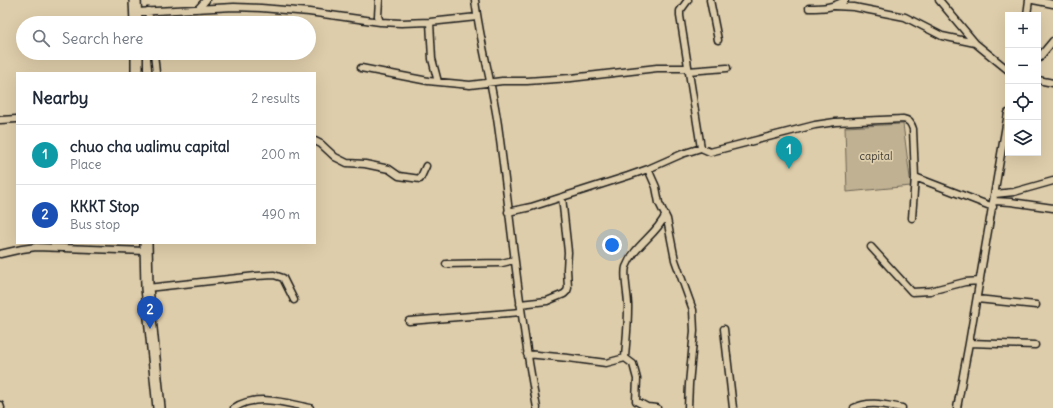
<!DOCTYPE html>
<html lang="en">
<head>
<meta charset="utf-8">
<style>
	body { margin:0; font-family:Delius,sans-serif; background:#f2f2f3; color:#1f2937 }
	.controls { position:absolute; right:12px; top:12px; display:grid; overflow:hidden; border-radius:0px; box-shadow:0 4px 16px #0002 }
	.controls button { width:36px; height:36px; display:grid; place-items:center; padding:0; border:0; border-bottom:1px solid #e0e1e3; background:#fff; color:#1f2937; font:20px sans-serif }
	.you { position:absolute; left:612px; top:245px; width:14px; height:14px; margin:-10px; border:3px solid #fff; border-radius:50%; background:#1a73e8; box-shadow:0 0 0 6px #1a73e833 }
	.badge { display:grid; place-items:center; width:26px; height:26px; border-radius:50%; background:#0b8043; color:#fff; font-size:13px; font-weight:700 }
	.pin { position:absolute; translate:-50% -33px; filter:drop-shadow(0 1px 2px #0008) }
	.pin::after { content:''; position:absolute; top:21px; width:14px; height:12px; background:inherit; clip-path:polygon(0 0,100% 0,50% 100%) }
	.list { margin:0; padding:0; list-style:none }
	h2 { display:flex; justify-content:space-between; align-items:center; height:52px; margin:0; padding:0 16px; font-size:17px }
	h2 small { font-size:13px; font-weight:400; color:#747a83 }
	.list li { display:grid; grid-template-columns:26px 1fr auto; gap:12px; align-items:center; box-sizing:border-box; height:60px; padding:0 16px; border-top:1px solid #e0e1e3 }
	.list b { display:block; font-size:15px; white-space:nowrap }
	.list p { margin:0; font-size:13px; white-space:nowrap; color:#747a83 }
	.list em { font-size:13px; font-style:normal; color:#747a83 }
	.icon { flex:none; width:22px; height:22px; fill:none; stroke:currentColor; stroke-width:2; stroke-linecap:round; stroke-linejoin:round }
	.map { position:relative; flex:none; width:1053px; height:408px; overflow:hidden }
	.search { position:absolute; background:#fff; box-shadow:0 4px 16px #0002; left:16px; top:16px; width:300px; height:44px; display:flex; align-items:center; gap:10px; box-sizing:border-box; padding:0 14px; border-radius:22px; color:#747a83; font-size:15px }
	.panel { position:absolute; background:#fff; box-shadow:0 4px 16px #0002; left:16px; top:72px; width:300px; height:172px; border-radius:0px }
	.map>svg:first-child { display:block }
	.green { fill:#bfb192; stroke:#6e6657 }
	.lines { fill:none; stroke-linecap:round; stroke-linejoin:round }
	.minor-casing { stroke:#1c1c1c; stroke-width:9 }
	.trunk-casing { stroke:#1c1c1c; stroke-width:14 }
	.minor { stroke:#decdaa; stroke-width:6 }
	.trunk { stroke:#decdaa; stroke-width:11 }
	.labels { text-anchor:middle; dominant-baseline:central; stroke-width:3.5; stroke-linejoin:round; paint-order:stroke }
	.park-label { font-size:11px; fill:#3d3a34; stroke:#decdaa }
</style>
</head>
<body>
<div class="map">
<svg width="1053" height="408" viewBox="0 0 1053 408">
	<rect width="100%" height="100%" fill="#decdaa"/>
	<filter id="ink" filterUnits="userSpaceOnUse"><feTurbulence type="fractalNoise" baseFrequency=".025" numOctaves="2"/><feDisplacementMap in="SourceGraphic" scale="8" xChannelSelector="R" yChannelSelector="G"/><feConvolveMatrix kernelMatrix="1 2 1 2 8 2 1 2 1" color-interpolation-filters="sRGB"/></filter>
	<g filter="url(#ink)">
		<!-- green -->
		<path class="green" d="M903,124L911,186L847,192L845,127Z"/>
		<g class="lines">
			<!-- minor casing -->
			<g class="minor-casing">
				<path id="minor" d="M379,0L378,16L380,22
					M475,0C480,42 492,83 498,125C511,220 519,314 537,408
					M688,0L680,11V16L701,148
					M710,0L718,40
					M939,0L975,43L1008,70
					M1033,0L1053,4
					M834,6L854,7L905,17L942,36L975,43
					M809,8C822,8 834,8 845,0
					M198,9L206,0
					M148,11L150,23
					M136,12L234,7L261,8L309,12L380,22L401,23L430,22L477,17
					M1027,15L1029,0
					M430,22L432,59L438,82
					M154,53L156,73
					M1038,59L1053,41
					M361,68L428,81L470,85L502,81H527L571,78L657,68H688
					M688,71L727,68
					M1038,80L1053,83
					M0,120L17,119
					M315,141L321,144L335,157L347,163L365,164L389,169L399,176L420,179L426,166
					M648,169L656,187L659,203L667,219L675,260L693,310L694,331L689,384L688,408
					M915,177L993,207
					M995,194L1014,192L1053,181
					M994,201L1011,202L1053,208
					M508,212L531,207L628,176L648,169L682,154L701,148L710,152L815,125L835,122L903,119C909,120 911,123 913,129L915,177L912,218
					M871,247L912,292L930,291L965,282L980,281
					M0,254L22,249L36,247L146,251
					M446,264L502,263L514,260
					M147,288L256,276L274,275L283,278L294,300
					M977,299L1036,305
					M520,304L547,301L564,294L567,291L568,288L567,269L568,252L562,197
					M409,321L521,312
					M724,329L733,408
					M969,343L1035,345
					M527,354L568,358L606,363L625,358C626,342 628,326 628,309C629,299 623,275 626,267C634,246 656,235 665,216
					M625,358L633,364L637,379L636,401L647,407L657,408
					M0,405L1,408
					M234,408C257,393 286,403 310,408
					M854,408C869,400 886,405 902,408
					M957,408L969,343L1008,113"/>
			</g>
			<!-- trunk casing -->
			<g class="trunk-casing">
				<path id="trunk" d="M135,0L136,23
					M137,53V73
					M146,243L147,288L159,408"/>
			</g>
			<!-- minor -->
			<use href="#minor" class="minor"/>
			<!-- trunk -->
			<use href="#trunk" class="trunk"/>
		</g>
	</g>
	<g class="labels">
		<!-- park labels -->
		<g class="park-label">
			<text x="876" y="156">capital</text>
		</g>
	</g>
</svg>
<div class="controls">
<button>+</button>
<button>−</button>
<button><svg class="icon" aria-label="locate" viewBox="0 0 24 24"><circle cx="12" cy="12" r="6"/><path d="M12 2v4M12 18v4M2 12h4M18 12h4"/></svg></button>
<button><svg class="icon" aria-label="layers" viewBox="0 0 24 24"><path d="M12 4l9 5-9 5-9-5zM3 14l9 5 9-5"/></svg></button>
</div>
<div class="you"></div>
<div class="pin badge" style="left:789px;top:169px;background:#0f9aa8">1</div>
<div class="pin badge" style="left:150px;top:329px;background:#1a4fb4">2</div>
<div class="search"><svg class="icon" aria-label="search" viewBox="0 0 24 24"><circle cx="10" cy="10" r="6"/><path d="M15 15l6 6"/></svg>Search here</div>
<section class="panel">
<h2>Nearby<small>2 results</small></h2>
<ul class="list">
<li><span class="badge" style="background:#0f9aa8">1</span><div><b>chuo cha ualimu capital</b><p>Place</p></div><em>200 m</em></li>
<li><span class="badge" style="background:#1a4fb4">2</span><div><b>KKKT Stop</b><p>Bus stop</p></div><em>490 m</em></li>
</ul>
</section>
</div>
</body>
</html>
